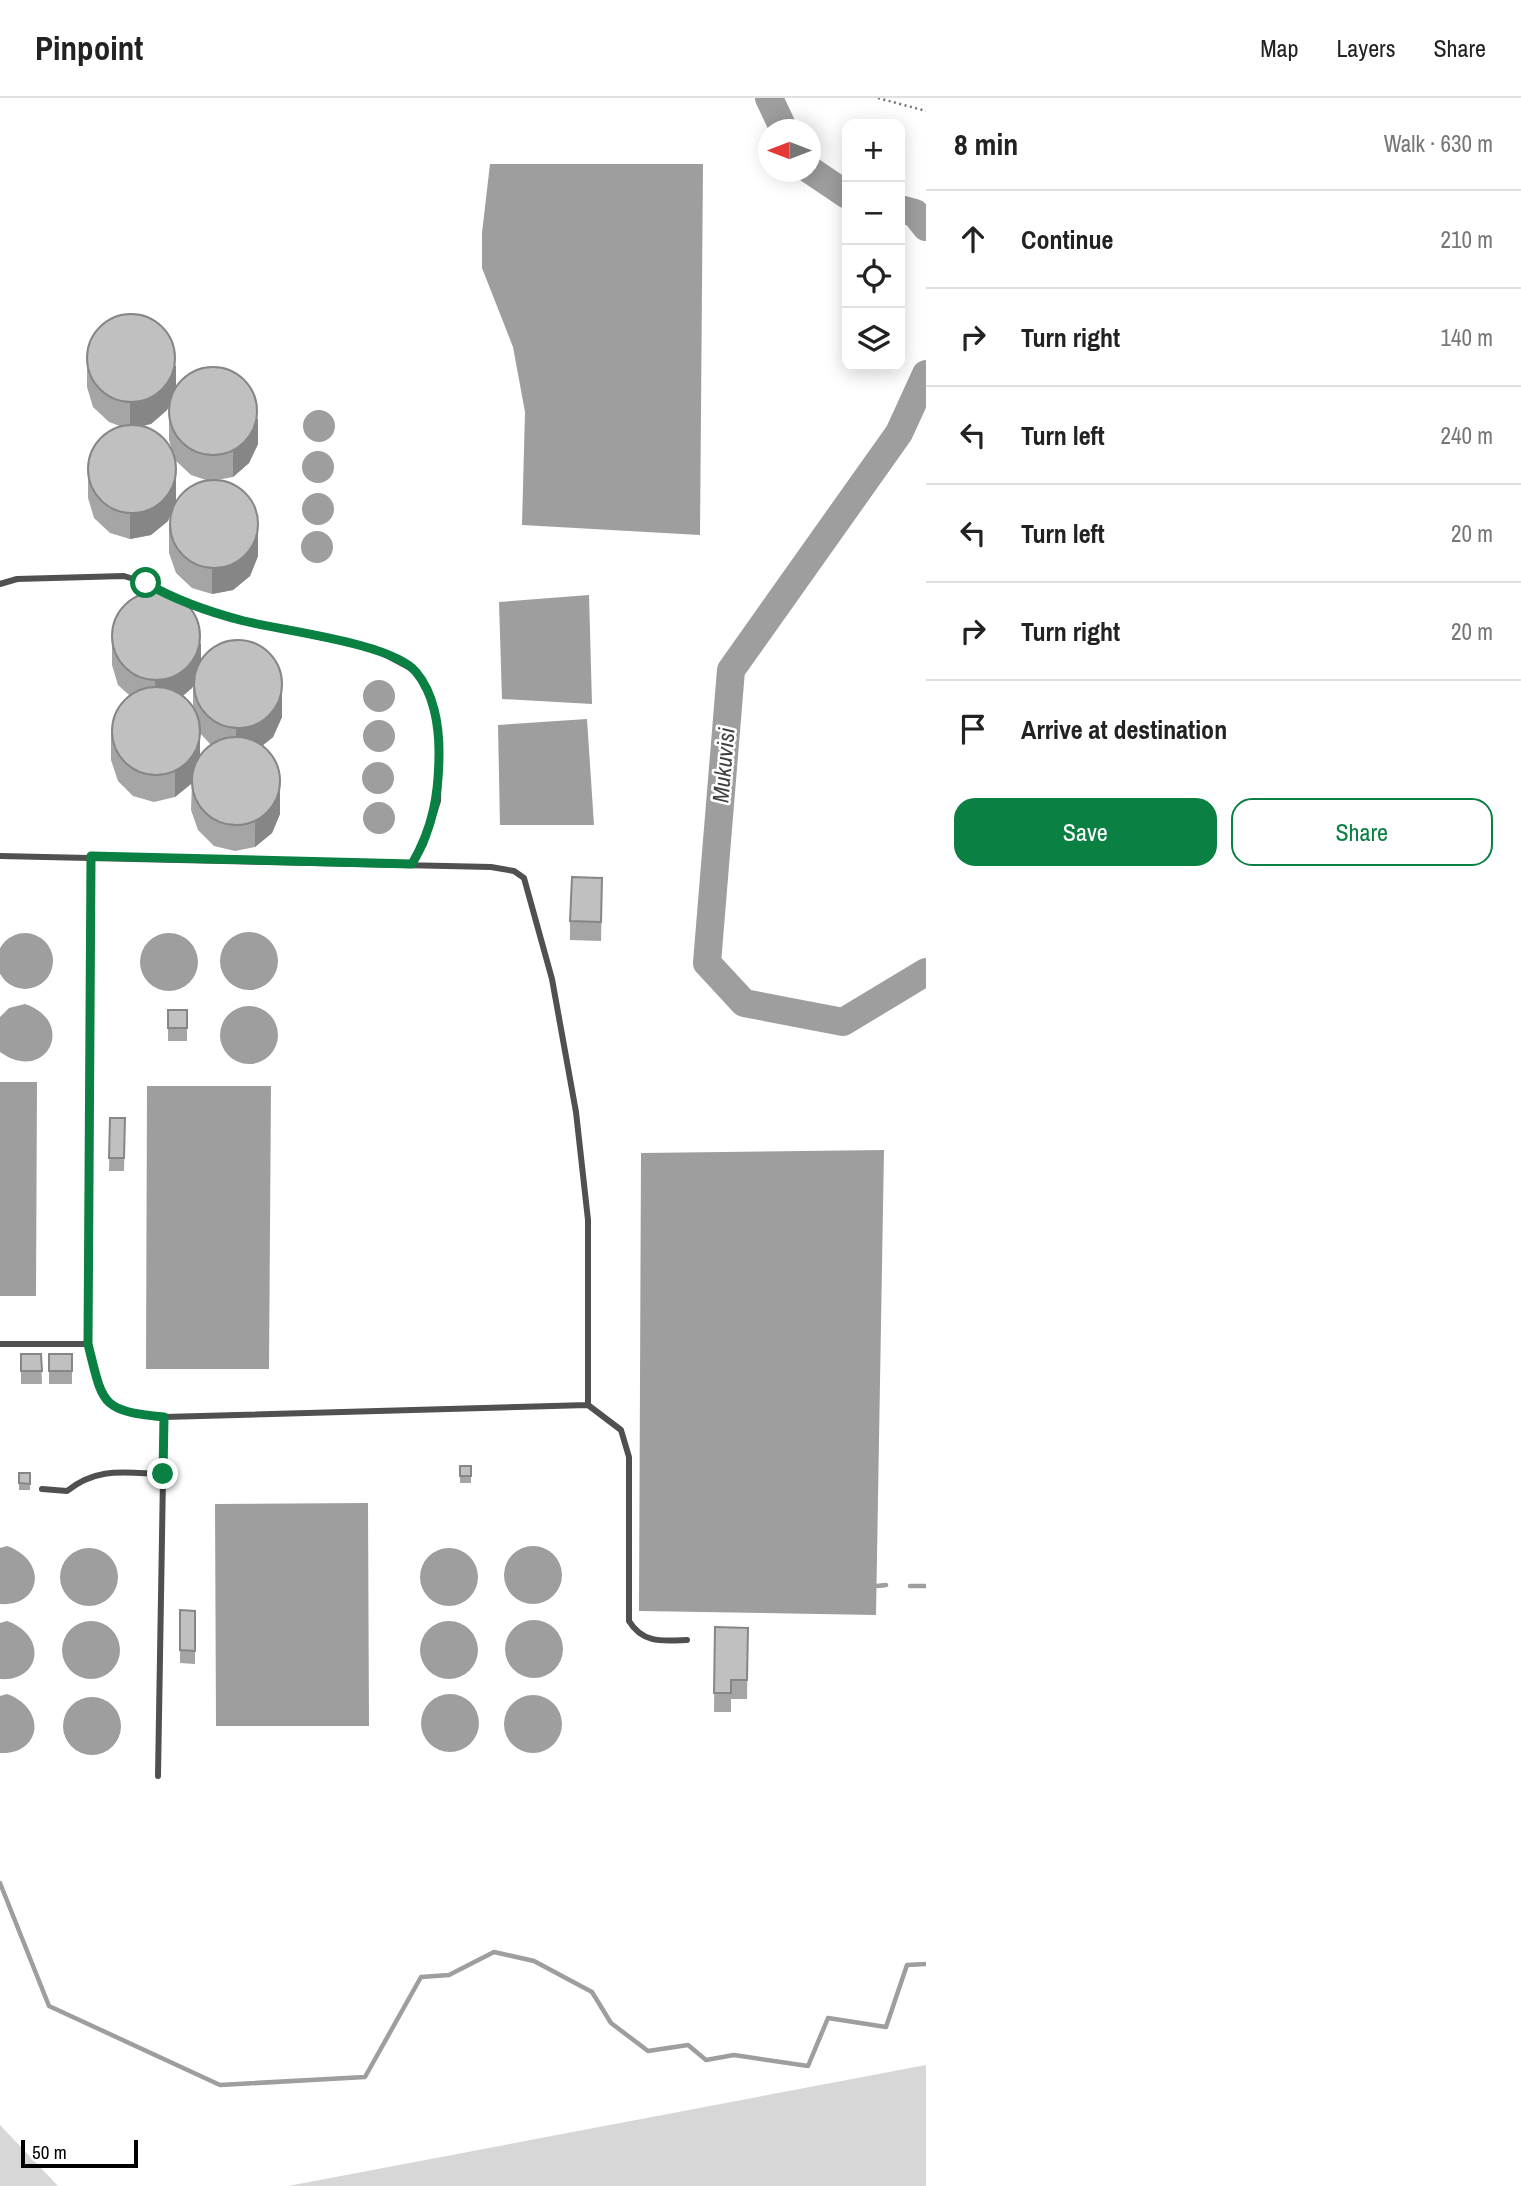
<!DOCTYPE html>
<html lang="en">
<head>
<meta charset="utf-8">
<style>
	body { margin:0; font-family:"Archivo Narrow",sans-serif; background:#f6f6f6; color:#222 }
	.controls { position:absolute; right:21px; top:21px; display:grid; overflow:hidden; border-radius:14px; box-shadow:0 4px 18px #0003 }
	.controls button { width:63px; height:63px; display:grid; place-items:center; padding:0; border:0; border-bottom:2px solid #e0e0e0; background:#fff; color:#222; font:35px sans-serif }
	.compass { position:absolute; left:758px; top:21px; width:63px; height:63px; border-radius:50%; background:#fff; box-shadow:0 4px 18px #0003; rotate:270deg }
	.scale { position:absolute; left:21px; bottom:18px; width:117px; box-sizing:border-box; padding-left:7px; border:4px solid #000; border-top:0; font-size:19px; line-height:24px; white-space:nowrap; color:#000; -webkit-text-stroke:5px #fff; paint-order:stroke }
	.stop { position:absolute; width:21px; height:21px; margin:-16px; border:5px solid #0b8043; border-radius:50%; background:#fff }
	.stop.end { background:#0b8043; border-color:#fff; box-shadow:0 2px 7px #0008 }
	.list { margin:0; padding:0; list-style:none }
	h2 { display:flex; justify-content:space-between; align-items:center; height:91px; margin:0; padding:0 28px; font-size:30px }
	h2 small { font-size:23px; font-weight:400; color:#767676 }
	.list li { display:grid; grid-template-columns:46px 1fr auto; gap:21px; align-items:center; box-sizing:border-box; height:98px; padding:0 28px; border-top:2px solid #e0e0e0 }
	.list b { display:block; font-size:26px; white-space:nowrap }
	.list em { font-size:23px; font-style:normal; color:#767676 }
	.actions { display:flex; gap:14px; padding:21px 28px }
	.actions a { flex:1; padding:16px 0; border:2px solid #0b8043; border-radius:21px; text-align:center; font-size:24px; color:#0b8043 }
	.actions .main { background:#0b8043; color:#fff }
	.icon { flex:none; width:38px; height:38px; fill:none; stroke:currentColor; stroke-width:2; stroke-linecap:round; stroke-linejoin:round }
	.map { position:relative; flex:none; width:926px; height:2088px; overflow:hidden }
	header { display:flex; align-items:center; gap:42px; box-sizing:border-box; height:98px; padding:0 35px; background:#fff; border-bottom:2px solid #e0e0e0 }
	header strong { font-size:33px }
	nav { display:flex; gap:38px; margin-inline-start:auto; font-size:24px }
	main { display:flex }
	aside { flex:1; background:#fff }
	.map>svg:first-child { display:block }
	.green { fill:#d7d7d7 }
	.water { fill:#9e9e9e }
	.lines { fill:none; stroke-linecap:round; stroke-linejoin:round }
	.stream { stroke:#9e9e9e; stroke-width:4.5 }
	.river { stroke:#9e9e9e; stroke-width:28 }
	.path { stroke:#727272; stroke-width:2.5; stroke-dasharray:2 3.5; stroke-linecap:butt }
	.lane { stroke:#505050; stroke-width:6 }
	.wall { fill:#a5a5a5; fill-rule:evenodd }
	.shaded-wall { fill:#868686 }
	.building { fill:#c0c0c0; stroke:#868686; stroke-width:2 }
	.route { stroke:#0b8043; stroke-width:9 }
	.labels { text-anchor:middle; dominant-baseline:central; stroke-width:5; stroke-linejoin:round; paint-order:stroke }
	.water-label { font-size:23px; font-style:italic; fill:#3f3f3f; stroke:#fff }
</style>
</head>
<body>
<header>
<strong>Pinpoint</strong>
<nav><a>Map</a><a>Layers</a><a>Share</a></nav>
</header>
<main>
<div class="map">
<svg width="926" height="2088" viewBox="0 0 926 2088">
	<rect width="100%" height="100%" fill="#fff"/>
	<!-- green -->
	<path class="green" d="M926,1967V2088H288Z
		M0,2027L58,2088H0Z"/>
	<!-- water -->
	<path class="water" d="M490,66H703L700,437L522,427L525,314L513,249L482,170V135Z
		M303 328a16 16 0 1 1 32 0a16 16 0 1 1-32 0Z
		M302 369a16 16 0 1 1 32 0a16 16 0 1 1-32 0Z
		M302 411a16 16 0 1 1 32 0a16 16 0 1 1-32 0Z
		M301 449a16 16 0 1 1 32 0a16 16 0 1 1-32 0Z
		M589,497L592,606L502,601L499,504Z
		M363 598a16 16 0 1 1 32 0a16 16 0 1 1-32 0Z
		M587,621L594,727H500L498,627Z
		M363 638a16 16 0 1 1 32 0a16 16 0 1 1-32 0Z
		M362 680a16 16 0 1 1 32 0a16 16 0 1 1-32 0Z
		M363 720a16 16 0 1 1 32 0a16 16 0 1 1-32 0Z
		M220 863a29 29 0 1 1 58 0a29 29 0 1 1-58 0Z
		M-3 863a28 28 0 1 1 56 0a28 28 0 1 1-56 0Z
		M140 864a29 29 0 1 1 58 0a29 29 0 1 1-58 0Z
		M25,906C78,924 46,987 0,954V919L9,910Z
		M220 937a29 29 0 1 1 58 0a29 29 0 1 1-58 0Z
		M0,984H37L36,1198H0Z
		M147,988H271L269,1271H146Z
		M884,1052L876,1517L639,1513L641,1055Z
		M368,1405L369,1628H216L215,1406Z
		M7,1448C49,1463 41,1509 0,1506V1450Z
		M504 1477a29 29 0 1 1 58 0a29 29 0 1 1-58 0Z
		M60 1479a29 29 0 1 1 58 0a29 29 0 1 1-58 0Z
		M420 1479a29 29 0 1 1 58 0a29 29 0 1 1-58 0Z
		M505 1551a29 29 0 1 1 58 0a29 29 0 1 1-58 0Z
		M7,1523C49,1538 40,1584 0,1581V1525Z
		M420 1552a29 29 0 1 1 58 0a29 29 0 1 1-58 0Z
		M62 1552a29 29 0 1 1 58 0a29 29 0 1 1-58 0Z
		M7,1596C48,1611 41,1657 0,1655V1598Z
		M421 1625a29 29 0 1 1 58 0a29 29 0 1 1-58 0Z
		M504 1626a29 29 0 1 1 58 0a29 29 0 1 1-58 0Z
		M63 1628a29 29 0 1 1 58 0a29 29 0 1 1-58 0Z"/>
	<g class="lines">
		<!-- stream -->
		<path class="stream" d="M877,1488L886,1487
			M910,1488H926
			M0,1785L49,1908L220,1987L365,1979L421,1879L449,1877L494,1854L534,1863L592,1894L611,1925L648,1953L688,1947L706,1962L734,1957L808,1968L828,1920L886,1929L907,1867L926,1866"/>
		<!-- river -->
		<path class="river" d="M769,0L784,32
			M810,72L847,97
			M900,111L915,115L926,129
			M926,276L899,335L731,572L707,865L744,905L843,924L926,874"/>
		<!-- path -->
		<path class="path" d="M878,0L926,13"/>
		<!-- lane -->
		<path class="lane" d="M0,486L17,481L124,478L146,485L168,498
			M181,504L247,524L373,550L416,573L433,606L439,634V662L438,703L424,746L413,766
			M0,758L491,769L514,773L524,780L552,881L576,1014L588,1122V1307
			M91,758L88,1246C103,1307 98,1312 164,1319L588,1307L621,1332L629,1359V1523C643,1546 663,1543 687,1542
			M0,1246H88
			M42,1391L67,1393C98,1368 126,1375 163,1376
			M158,1678L164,1319"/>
	</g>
	<!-- wall -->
	<path class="wall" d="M87,264L176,290L258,346L249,365L233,379L217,382L258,458L250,478L233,492L212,496L192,490L176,475L169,455V430L172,414L168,423L151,437L130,441L110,435L94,420L88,400V374L120,328L109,324L93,309L87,289ZM171,304L169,317V342L172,352L145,327L151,326L167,312ZM175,362L191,377L206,382L176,404Z
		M112,542L201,563L282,619L273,639L262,648L280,716L272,735L255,749L235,753L214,748L198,732L191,712L192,685L175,699L154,704L133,698L118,683L111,662V637L129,597L118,587L112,567ZM193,588V611L182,598L192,590ZM199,634L211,647L200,659Z
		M602,799L601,843L570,842V823Z
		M168,912H187V943H168Z
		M110,1020H125L124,1073H109Z
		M21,1256H41L42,1286H21Z
		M49,1256H72V1286H49Z
		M460,1368H471V1385H460Z
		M19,1375H30V1392H19Z
		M180,1512L195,1513V1566L180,1565Z
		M715,1529L748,1530L747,1601H731V1614H714Z"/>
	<!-- shaded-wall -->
	<path class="shaded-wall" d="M176,267V293L167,312L151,326L130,330V305Z
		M258,320V346L249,365L233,379V354Z
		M176,378V403L168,423L151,437L130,441V416Z
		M258,433V458L250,478L233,492L212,496V471Z
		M201,545V570L192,590L176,604L155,608V583Z
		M282,593V619L273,639L257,652L236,657V631Z
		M200,641V666L191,686L175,699V674Z
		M280,690V716L272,735L255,749V724Z"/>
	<!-- building -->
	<path class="building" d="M87 260a44 44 0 1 1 88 0a44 44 0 1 1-88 0Z
		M169 313a44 44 0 1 1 88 0a44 44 0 1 1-88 0Z
		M88 371a44 44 0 1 1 88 0a44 44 0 1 1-88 0Z
		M170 426a44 44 0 1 1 88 0a44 44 0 1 1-88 0Z
		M112 538a44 44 0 1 1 88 0a44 44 0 1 1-88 0Z
		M194 586a44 44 0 1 1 88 0a44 44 0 1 1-88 0Z
		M112 633a44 44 0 1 1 88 0a44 44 0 1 1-88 0Z
		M192 683a44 44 0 1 1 88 0a44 44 0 1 1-88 0Z
		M572,779L602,780L601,824L570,823Z
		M168,912H187V930H168Z
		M110,1020H125L124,1060H109Z
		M21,1256H41L42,1273H21Z
		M49,1256H72V1273H49Z
		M460,1368H471V1378H460Z
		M19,1375H30V1386L19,1385Z
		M180,1512L195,1513V1553L180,1552Z
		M715,1529L748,1530L747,1582H731V1595H714Z"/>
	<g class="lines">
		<!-- route -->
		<path class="route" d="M146,485C177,503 209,514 244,523C283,533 392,545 416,574C434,595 439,628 439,654C439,696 433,730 412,766L91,758L88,1246C103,1306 100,1313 164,1319L163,1376"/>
	</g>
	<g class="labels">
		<!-- water labels -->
		<g class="water-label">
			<text transform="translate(723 667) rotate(-85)">Mukuvisi</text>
		</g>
	</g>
</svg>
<div class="controls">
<button>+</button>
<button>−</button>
<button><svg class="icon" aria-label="locate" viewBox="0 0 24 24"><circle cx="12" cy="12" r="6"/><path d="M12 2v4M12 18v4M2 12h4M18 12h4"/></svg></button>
<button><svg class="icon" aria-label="layers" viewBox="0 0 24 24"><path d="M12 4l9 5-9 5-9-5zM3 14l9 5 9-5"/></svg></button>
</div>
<svg class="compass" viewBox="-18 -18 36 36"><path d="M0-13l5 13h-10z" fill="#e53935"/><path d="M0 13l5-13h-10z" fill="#767676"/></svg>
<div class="scale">50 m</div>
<div class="stop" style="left:146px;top:485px"></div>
<div class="stop end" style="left:163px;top:1376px"></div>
</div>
<aside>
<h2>8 min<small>Walk · 630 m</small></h2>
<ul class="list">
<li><svg class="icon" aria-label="ahead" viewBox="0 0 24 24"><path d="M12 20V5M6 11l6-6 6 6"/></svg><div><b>Continue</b></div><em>210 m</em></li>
<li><svg class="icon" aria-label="right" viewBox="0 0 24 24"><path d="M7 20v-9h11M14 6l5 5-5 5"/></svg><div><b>Turn right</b></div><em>140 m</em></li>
<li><svg class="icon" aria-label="left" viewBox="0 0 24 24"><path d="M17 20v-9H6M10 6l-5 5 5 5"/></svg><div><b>Turn left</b></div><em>240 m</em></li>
<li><svg class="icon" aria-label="left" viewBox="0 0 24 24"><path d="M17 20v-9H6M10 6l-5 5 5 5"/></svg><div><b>Turn left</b></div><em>20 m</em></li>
<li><svg class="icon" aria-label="right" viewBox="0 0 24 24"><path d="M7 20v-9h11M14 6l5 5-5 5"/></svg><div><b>Turn right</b></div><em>20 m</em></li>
<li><svg class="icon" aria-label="arrive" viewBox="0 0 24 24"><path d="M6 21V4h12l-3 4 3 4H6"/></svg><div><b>Arrive at destination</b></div></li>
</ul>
<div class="actions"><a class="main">Save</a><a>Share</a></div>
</aside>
</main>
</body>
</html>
